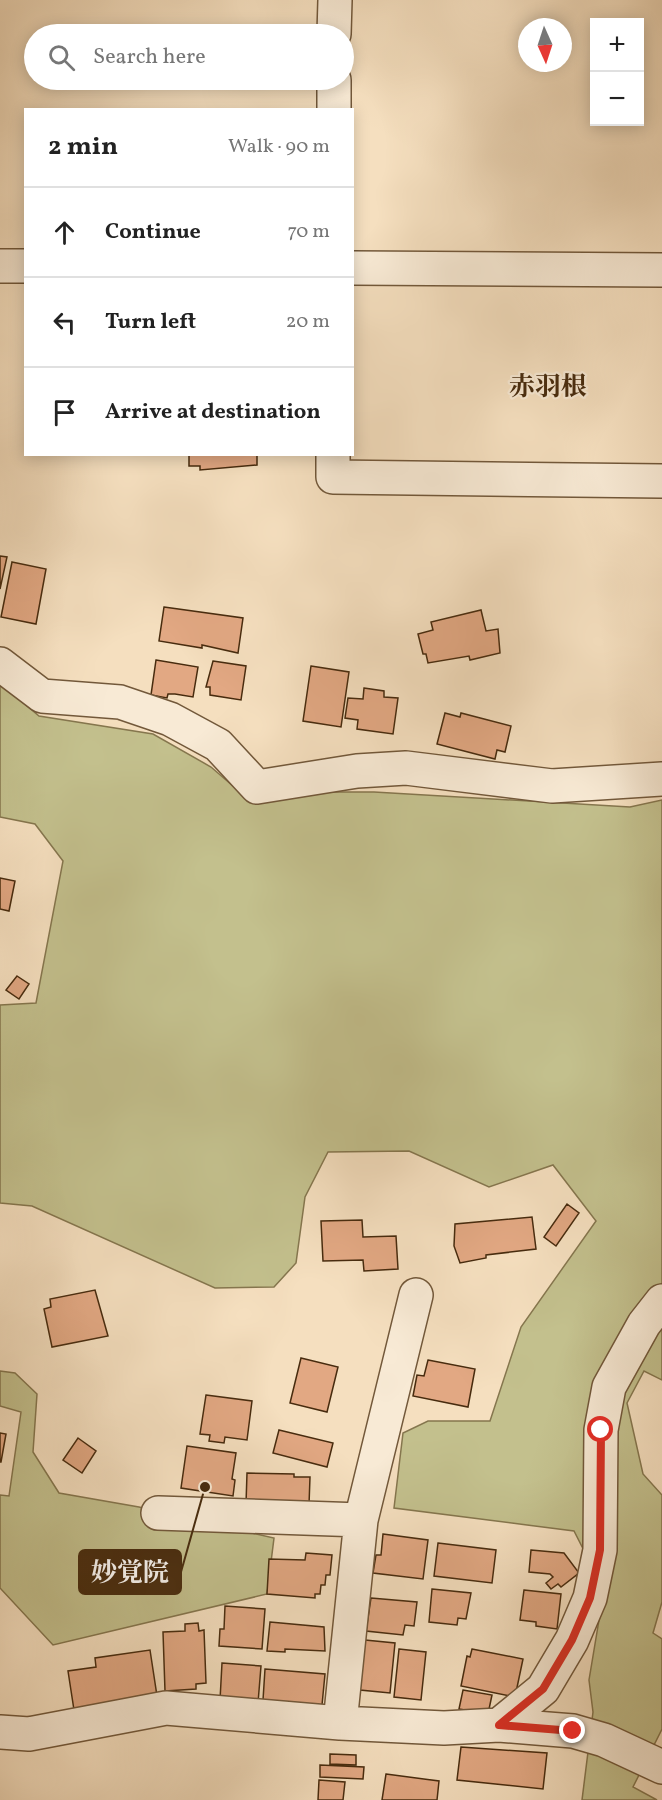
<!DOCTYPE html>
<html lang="en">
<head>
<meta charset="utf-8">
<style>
	body { margin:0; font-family:Vollkorn,"Noto Serif JP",serif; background:#f2f2f2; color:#222 }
	.controls { position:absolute; right:18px; top:18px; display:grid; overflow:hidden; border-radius:0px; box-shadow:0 3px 15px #0003 }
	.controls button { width:54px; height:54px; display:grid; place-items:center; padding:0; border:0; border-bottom:2px solid #e0e0e0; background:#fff; color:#222; font:30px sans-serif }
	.compass { position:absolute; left:518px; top:18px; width:54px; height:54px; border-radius:50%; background:#fff; box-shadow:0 3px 15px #0003; rotate:177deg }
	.stop { position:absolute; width:18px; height:18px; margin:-14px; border:4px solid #d93025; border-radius:50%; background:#fff }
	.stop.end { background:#d93025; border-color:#fff; box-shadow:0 2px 6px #0008 }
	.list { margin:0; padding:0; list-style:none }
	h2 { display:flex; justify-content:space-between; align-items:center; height:78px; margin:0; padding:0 24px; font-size:26px }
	h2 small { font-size:20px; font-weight:400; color:#767676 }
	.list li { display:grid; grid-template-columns:39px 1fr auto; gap:18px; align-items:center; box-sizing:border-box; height:90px; padding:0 24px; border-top:2px solid #e0e0e0 }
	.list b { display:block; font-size:22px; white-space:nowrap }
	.list em { font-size:20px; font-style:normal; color:#767676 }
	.icon { flex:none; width:33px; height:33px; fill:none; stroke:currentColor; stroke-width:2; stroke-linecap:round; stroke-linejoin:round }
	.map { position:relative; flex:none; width:662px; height:1800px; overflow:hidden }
	.search { position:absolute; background:#fff; box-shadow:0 3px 15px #0003; left:24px; top:24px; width:330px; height:66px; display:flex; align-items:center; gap:15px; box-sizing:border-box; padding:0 21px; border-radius:33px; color:#767676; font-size:22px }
	.panel { position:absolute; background:#fff; box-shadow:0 3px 15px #0003; left:24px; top:108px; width:330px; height:348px; border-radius:0px }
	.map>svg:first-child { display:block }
	.green { fill:#c3c08d; stroke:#85764e; stroke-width:1.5 }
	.building { fill:#e2a883; stroke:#472b0e; stroke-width:1.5 }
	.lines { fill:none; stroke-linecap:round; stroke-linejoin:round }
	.minor-casing { stroke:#72583a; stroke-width:36 }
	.minor { stroke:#f8ead5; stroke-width:33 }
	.route { stroke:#d93025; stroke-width:8 }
	.labels { text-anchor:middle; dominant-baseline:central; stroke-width:4.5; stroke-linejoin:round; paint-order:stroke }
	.neighbourhood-label { font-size:26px; font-weight:bold; fill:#472b0e; stroke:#f8ead5 }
	.leader { fill:none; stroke:#472b0e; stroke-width:2 }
	.callout-dot { fill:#472b0e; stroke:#f8ead5; stroke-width:2 }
	.callout { fill:#472b0e; stroke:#472b0e; stroke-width:2 }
	.callout-label { font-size:26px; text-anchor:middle; font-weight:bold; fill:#fff }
</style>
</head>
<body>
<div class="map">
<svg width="662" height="1800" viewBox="0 0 662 1800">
	<rect width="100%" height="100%" fill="#f5dfbf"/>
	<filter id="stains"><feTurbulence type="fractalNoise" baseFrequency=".00333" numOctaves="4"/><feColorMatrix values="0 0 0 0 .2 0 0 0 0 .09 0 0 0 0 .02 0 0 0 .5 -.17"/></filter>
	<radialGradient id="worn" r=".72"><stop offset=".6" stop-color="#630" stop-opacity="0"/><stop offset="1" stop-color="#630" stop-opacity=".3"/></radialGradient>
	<!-- green -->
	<path class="green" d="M0,683L39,716L153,734L211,767L240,792H374L630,807L662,800V1380L644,1371L627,1403L643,1474L662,1495V1602L653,1633L662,1639V1729L633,1787L657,1800H582L593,1712L589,1680L604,1590L574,1531L394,1508L403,1433L428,1421H490L521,1327L596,1221L553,1165L489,1187L409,1151L328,1152L305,1197L296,1263L274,1287L215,1288L32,1206L0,1203V1005L36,1003L63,861L35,824L0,817Z
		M0,1371L15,1373L37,1394L33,1452L59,1493L139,1507L274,1538L267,1594L53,1645L0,1588V1495L9,1496L21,1412L0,1406Z"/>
	<!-- building -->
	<path class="building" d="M189,454H257V465L200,470V466H189Z
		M0,556L7,557L0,589Z
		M12,562L46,569L36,624L1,617Z
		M164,607L243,618L238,653L202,645V648L159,641Z
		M481,610L486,631L498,629L500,653L470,660L469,656L428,663L426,654H423L418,634L433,630L431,622Z
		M156,660L198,667L193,697L175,694H168L167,698L151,695Z
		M213,661L246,666L241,700L210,695V687H206Z
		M311,666L349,672L341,727L303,721Z
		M364,688L384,691V697L398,698L393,734L357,729L358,720L345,718L348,698L363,699Z
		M445,713L460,717L461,713L511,726L505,752L497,750L495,759L437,744Z
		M0,878L15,881L9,911L0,909Z
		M17,976L29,984L19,999L6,990Z
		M567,1204L579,1213L556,1246L544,1237Z
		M532,1217L536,1249L486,1255V1258L460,1263L454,1246L455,1224Z
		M362,1220L363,1237L396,1236L398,1269L364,1271L363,1260L323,1261L321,1221Z
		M95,1290L108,1336L52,1347L44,1309L51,1307L50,1299Z
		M301,1358L338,1367L327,1412L290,1403Z
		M428,1360L475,1369L468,1407L413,1396L417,1375L424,1376Z
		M206,1395L252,1401L247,1440L225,1437L224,1443L209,1441L210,1435L200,1434Z
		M279,1430L333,1443L327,1467L273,1453Z
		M0,1433L6,1434L1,1462H0Z
		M78,1438L96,1451L82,1473L63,1460Z
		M187,1446L236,1453L232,1479L235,1480L233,1496L181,1488Z
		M247,1473L294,1474V1477H310L309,1505L246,1504Z
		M383,1534L428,1540L423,1579L373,1573L376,1555H381Z
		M438,1543L496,1550L492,1583L434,1576Z
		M531,1550L564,1553L579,1573L561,1587L558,1584L551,1589L546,1583L553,1577L550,1574L529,1572Z
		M306,1553L332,1555L330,1575H326L325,1585H321L320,1594H315V1598L267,1594L269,1559L305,1560Z
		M432,1589L471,1593L466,1619L458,1618L457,1625L429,1622Z
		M524,1590L561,1594L557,1629L536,1626V1622L520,1620Z
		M371,1598L417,1602L414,1626L405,1625L403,1635L366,1631Z
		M225,1606L265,1609L262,1649L219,1646L220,1629H224Z
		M270,1622L324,1627L325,1651L285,1649V1652L267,1651Z
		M198,1623L199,1631L204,1630L206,1683L196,1684V1689L165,1691L163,1632L185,1631V1624Z
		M365,1640L395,1643L390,1693L360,1690Z
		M399,1649L426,1652L421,1700L394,1697Z
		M472,1649L523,1659L515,1697L461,1686L467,1656L470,1657Z
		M150,1650L157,1696L74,1710L68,1671L96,1667L95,1658Z
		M222,1663L261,1666L258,1703L220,1700Z
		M265,1669L325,1674L322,1705L263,1700Z
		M463,1690L492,1695L488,1714L459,1709Z
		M461,1747L547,1753L543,1789L457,1780Z
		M330,1754L356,1755V1765L330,1764Z
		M320,1765L364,1767L363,1779L320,1777Z
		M386,1774L439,1781L437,1800H382Z
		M319,1780L345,1782L343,1800H318Z"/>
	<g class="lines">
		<!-- minor casing -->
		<g class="minor-casing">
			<path id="minor" d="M334,34L335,0
				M334,110V80
				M0,266H26
				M352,268L662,270
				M333,454V477L662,481
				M0,664L42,696L120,702L170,719L218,745L257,787L357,771L406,768L552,786L662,779
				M158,1513L361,1520
				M340,1723L361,1520L416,1295
				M499,1725L573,1731L604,1740L662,1767
				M0,1732L29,1734L166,1708L340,1723L444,1728L499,1725L543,1689L572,1640L590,1598L600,1550L601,1430L609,1387L644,1324L662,1301"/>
		</g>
		<!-- minor -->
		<use href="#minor" class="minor"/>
	</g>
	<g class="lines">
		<!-- route -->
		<path class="route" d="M573,1731L499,1725L543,1689L572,1640L590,1598L600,1550L601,1430"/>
	</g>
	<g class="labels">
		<!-- neighbourhood labels -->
		<g class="neighbourhood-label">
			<text x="548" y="388">赤羽根</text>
		</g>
	</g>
	<!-- callouts -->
	<path class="leader" d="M205 1487L181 1572"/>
	<circle class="callout-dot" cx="205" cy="1487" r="6"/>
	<rect class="callout" x="79" y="1550" width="102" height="44" rx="6"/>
	<g class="callout-label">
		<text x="130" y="1581">妙覚院</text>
	</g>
	<rect width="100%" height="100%" filter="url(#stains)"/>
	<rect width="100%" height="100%" fill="url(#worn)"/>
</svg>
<div class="controls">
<button>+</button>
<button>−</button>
</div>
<svg class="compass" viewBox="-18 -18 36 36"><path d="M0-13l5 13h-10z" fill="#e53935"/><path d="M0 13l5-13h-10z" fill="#767676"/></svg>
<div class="stop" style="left:601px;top:1430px"></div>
<div class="stop end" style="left:573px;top:1731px"></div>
<div class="search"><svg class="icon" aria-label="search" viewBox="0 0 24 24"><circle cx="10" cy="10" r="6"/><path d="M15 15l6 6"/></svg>Search here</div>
<section class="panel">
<h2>2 min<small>Walk · 90 m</small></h2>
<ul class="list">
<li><svg class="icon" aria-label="ahead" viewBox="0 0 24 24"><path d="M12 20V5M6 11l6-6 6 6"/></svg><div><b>Continue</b></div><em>70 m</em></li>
<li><svg class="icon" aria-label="left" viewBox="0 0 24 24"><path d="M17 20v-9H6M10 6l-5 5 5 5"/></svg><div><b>Turn left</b></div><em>20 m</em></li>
<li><svg class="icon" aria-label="arrive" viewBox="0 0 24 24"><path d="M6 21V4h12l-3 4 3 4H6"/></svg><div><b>Arrive at destination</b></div></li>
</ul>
</section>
</div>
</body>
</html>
